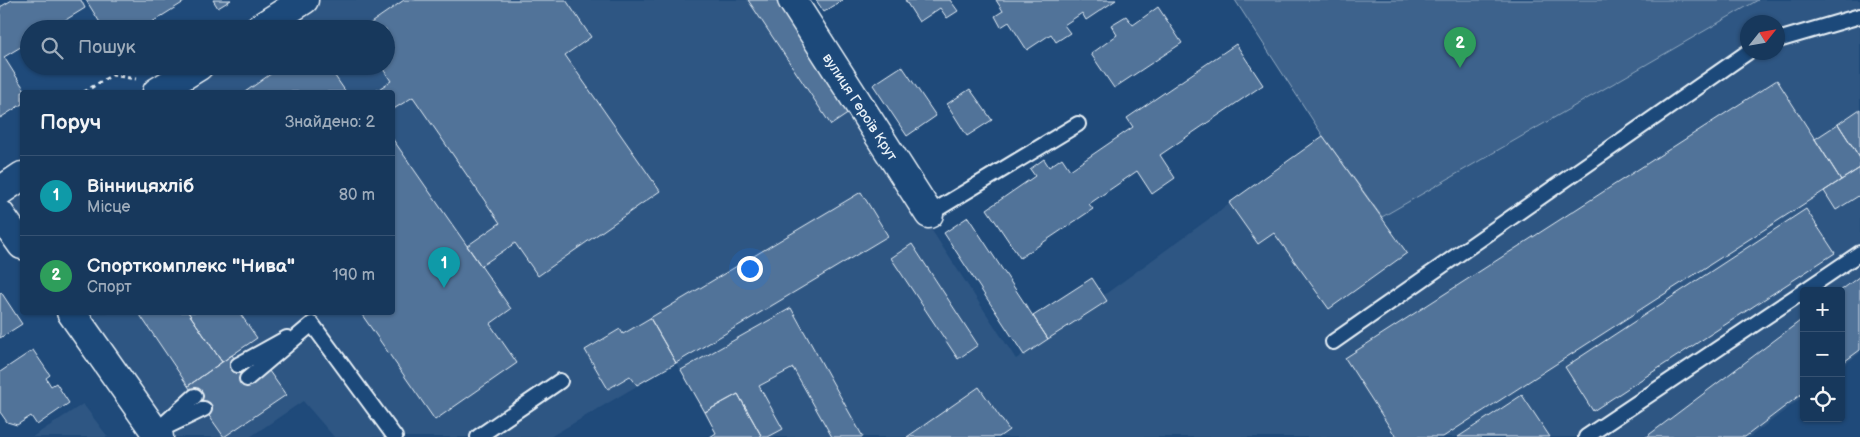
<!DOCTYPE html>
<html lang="uk">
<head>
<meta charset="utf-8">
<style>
	body { margin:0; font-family:"Balsamiq Sans",sans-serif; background:#203f62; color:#f1f3f6 }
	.controls { position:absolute; right:15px; bottom:15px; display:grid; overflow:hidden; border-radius:5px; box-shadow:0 1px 4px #0004 }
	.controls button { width:45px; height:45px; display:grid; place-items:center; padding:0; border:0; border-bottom:1px solid #365272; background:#17385c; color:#f1f3f6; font:25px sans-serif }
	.compass { position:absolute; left:1740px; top:15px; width:45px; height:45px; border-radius:50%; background:#17385c; box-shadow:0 1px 4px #0004; rotate:59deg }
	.you { position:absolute; left:749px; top:268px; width:18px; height:18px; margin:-12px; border:4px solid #fff; border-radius:50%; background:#1a73e8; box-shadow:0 0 0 8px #1a73e833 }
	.badge { display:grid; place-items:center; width:32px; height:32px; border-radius:50%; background:#ff9aa2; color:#fff; font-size:16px; font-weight:700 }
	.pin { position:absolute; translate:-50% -41px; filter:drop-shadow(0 1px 2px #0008) }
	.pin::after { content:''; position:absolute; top:26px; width:18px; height:15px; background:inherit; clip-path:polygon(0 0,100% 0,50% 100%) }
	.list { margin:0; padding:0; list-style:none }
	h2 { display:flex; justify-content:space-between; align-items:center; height:65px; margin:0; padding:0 20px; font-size:21px }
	h2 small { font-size:16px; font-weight:400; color:#9eacbb }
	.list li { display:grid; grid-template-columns:32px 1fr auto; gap:15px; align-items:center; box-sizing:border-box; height:80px; padding:0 20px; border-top:1px solid #365272 }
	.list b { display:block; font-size:19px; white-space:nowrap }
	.list p { margin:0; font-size:16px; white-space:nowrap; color:#9eacbb }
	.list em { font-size:16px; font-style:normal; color:#9eacbb }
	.icon { flex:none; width:28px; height:28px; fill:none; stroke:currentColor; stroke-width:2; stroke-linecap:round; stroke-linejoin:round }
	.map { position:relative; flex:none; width:1860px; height:437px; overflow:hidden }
	.search { position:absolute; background:#17385c; box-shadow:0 1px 4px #0004; left:20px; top:20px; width:375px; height:55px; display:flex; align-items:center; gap:12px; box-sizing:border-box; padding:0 18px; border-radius:28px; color:#9eacbb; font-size:19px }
	.panel { position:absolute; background:#17385c; box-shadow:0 1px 4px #0004; left:20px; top:90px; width:375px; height:225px; border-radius:5px }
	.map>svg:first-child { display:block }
	.built { fill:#2e5683; fill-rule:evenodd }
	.green { fill:#3c628c; stroke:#92aac2 }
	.building { fill:#517399; stroke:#e8f1f8 }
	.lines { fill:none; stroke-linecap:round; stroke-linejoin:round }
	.lane-casing { stroke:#e8f1f8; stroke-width:18 }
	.street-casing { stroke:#e8f1f8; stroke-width:31 }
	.path { stroke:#e8f1f8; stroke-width:3; stroke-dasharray:4 4; stroke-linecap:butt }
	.lane { stroke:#1f4a7a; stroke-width:14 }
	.street { stroke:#1f4a7a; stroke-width:28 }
	.labels { text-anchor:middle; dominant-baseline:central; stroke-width:5; stroke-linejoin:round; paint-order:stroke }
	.street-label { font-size:14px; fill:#e8f1f8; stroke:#1f4a7a }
</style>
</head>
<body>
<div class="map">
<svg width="1860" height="437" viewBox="0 0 1860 437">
	<rect width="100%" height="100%" fill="#1f4a7a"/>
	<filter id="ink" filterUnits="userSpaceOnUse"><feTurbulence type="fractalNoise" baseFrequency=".02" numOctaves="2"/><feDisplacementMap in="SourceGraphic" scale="10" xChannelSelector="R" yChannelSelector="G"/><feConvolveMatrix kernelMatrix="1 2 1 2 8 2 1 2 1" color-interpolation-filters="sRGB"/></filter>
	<g filter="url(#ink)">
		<!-- built -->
		<path class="built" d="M319,0H781L1016,359L1323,136L1382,217L1758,0H1860V353L1841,367V291H1804V396L1750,437H718L676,363L550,437H334L303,401L250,437H160L72,313L392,312V92H166L210,66H386V29H272ZM1748,22H1778V52H1748Z
			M22,179V242L0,210Z
			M83,404L108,437H32Z"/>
		<!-- green -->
		<path class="green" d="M1235,0H1758L1382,217L1323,136Z"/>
		<!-- building -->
		<path class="building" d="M12,0H81L85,8L51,29H29V42L4,57L26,92H22V104L0,118V7Z
			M86,0H183L184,2L141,29H104Z
			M213,0H231L218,8Z
			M404,0H566L591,37L565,55L660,191L538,276L515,243L481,266L467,246L500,223L413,97L392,110V92H374L391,81L381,66H386V29H362Z
			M748,0H779L852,111L831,125Z
			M816,0H843L824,12Z
			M905,0H950L958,11L947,18L940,8L919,22Z
			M996,0H1116L1086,20L1082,13L1064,25L1070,33L1056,42L1051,34L1027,50L1009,22L1001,27L995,16L1003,11Z
			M1158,7L1182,43L1114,88L1091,54L1117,35L1111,25L1126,16L1133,25Z
			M1236,44L1263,85L1160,155L1175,178L1152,194L1137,171L1089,204L1093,209L1020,258L987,209L1035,176L1030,169L1044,159L1049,167L1062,158L1070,170L1133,127L1127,118Z
			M282,66H328L346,92H245Z
			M902,66L936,116L907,136L873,85Z
			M1777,80L1841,180L1443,437H1396L1345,358Z
			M970,89L992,120L967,136L947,104Z
			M1860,109V158L1838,124Z
			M1838,124L1860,158V168L1841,180L1815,139Z
			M1323,136L1407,253L1329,309L1274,233L1258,244L1229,203Z
			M392,138L511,309L490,324L517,363L435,420L360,312H392Z
			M1860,168V195L1836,210L1824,191Z
			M861,192L888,236L676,363L650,318Z
			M1806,209L1835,253L1593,411L1565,367Z
			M968,217L1048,339L1024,355L944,233Z
			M912,244L978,345L958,359L891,258Z
			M1860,276V350L1841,364L1840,291Z
			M1092,278L1107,301L1048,339L1033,316Z
			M1,292L22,324L0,338V293Z
			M791,308L863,437H832L793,368L759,386L783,429L768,437H762L738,394L705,412L681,370Z
			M138,312H188L222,362L188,386Z
			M188,312H239L257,338L222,362Z
			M650,318L676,363L637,385L630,376L608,389L585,350L620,329L623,334Z
			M1804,318V392L1745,437H1646Z
			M33,350L50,375L46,378L51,386L56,383L69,403L37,425L31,416L17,425L7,422L0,412V372Z
			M232,355L251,384L269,371L286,395L224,437L188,386Z
			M979,387L1009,430L999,437H907Z
			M738,394L762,437H710L716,433L705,412Z
			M1522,395L1550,437H1458Z"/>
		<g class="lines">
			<!-- lane casing -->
			<g class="lane-casing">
				<path id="lane" d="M1778,40L1860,16
					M929,214L1078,124
					M1804,291L1860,253
					M312,324L395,437
					M1333,342L1748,52
					M238,365L287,338
					M247,379L312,324
					M165,423L195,396
					M156,432L204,409
					M478,437L560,381
					M1586,437L1804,291"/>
			</g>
			<!-- street casing -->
			<g class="street-casing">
				<path id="street" d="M792,0L929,214
					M258,29L304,0
					M157,92L199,66
					M0,191L22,176
					M0,214L22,245
					M71,312L159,437"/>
			</g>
			<!-- path -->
			<path class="path" d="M219,29L233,20
				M84,92L112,75L136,79"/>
			<!-- lane -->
			<use href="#lane" class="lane"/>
			<!-- street -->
			<use href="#street" class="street"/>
		</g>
	</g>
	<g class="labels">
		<!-- street labels -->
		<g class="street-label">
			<text transform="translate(860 107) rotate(57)">вулиця Героїв Крут</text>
		</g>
	</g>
</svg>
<div class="controls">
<button>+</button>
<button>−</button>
<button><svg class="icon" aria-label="locate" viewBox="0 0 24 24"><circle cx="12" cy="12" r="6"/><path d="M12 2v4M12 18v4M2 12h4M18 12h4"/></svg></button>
</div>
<svg class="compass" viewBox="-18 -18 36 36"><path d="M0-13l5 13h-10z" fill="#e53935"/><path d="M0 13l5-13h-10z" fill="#9eacbb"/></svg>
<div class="you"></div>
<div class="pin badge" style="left:444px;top:288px;background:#0f9aa8">1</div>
<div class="pin badge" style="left:1460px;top:68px;background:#2e9e5b">2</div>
<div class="search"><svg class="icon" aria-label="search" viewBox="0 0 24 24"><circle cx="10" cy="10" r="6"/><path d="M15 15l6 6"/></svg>Пошук</div>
<section class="panel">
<h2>Поруч<small>Знайдено: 2</small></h2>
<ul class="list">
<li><span class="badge" style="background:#0f9aa8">1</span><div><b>Вінницяхліб</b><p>Місце</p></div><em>80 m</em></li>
<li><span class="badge" style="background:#2e9e5b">2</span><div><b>Спорткомплекс &quot;Нива&quot;</b><p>Спорт</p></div><em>190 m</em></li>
</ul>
</section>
</div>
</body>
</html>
